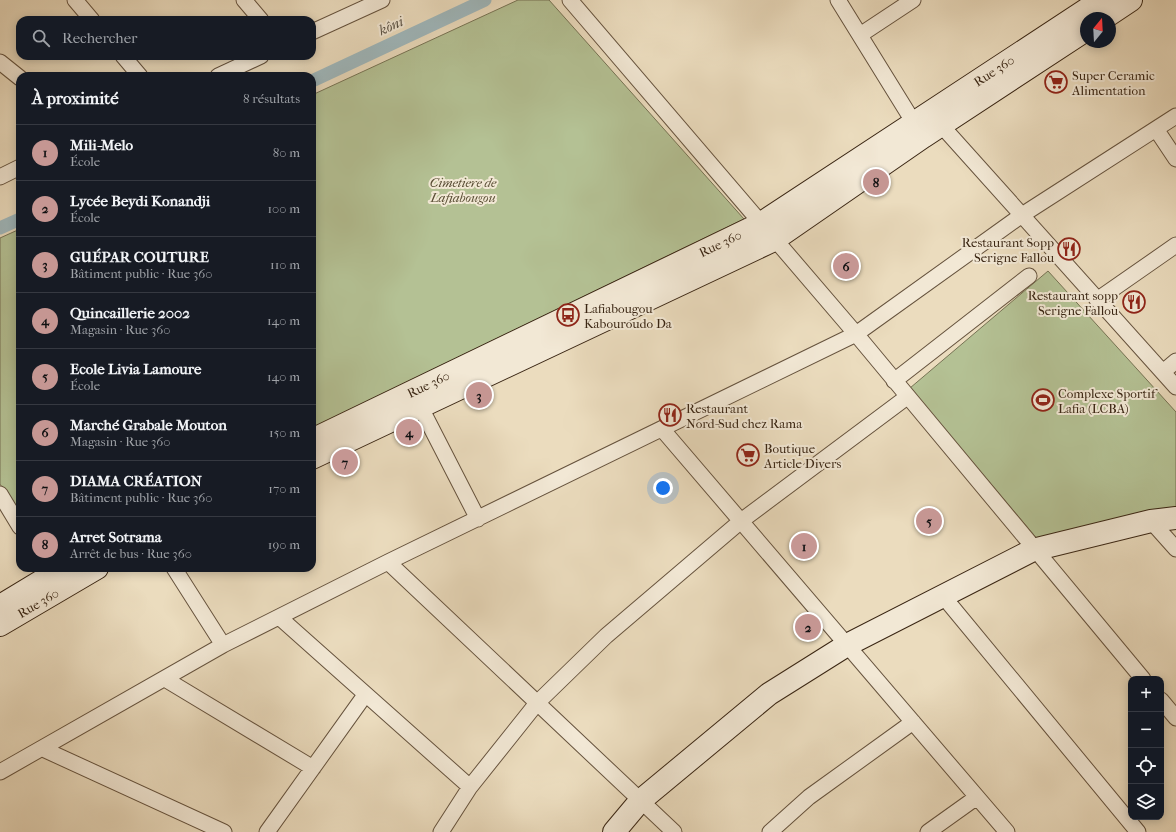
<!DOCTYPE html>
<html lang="fr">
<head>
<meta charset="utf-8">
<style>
	body { margin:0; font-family:"IM FELL French Canon",serif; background:#20242c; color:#f1f3f6 }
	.controls { position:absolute; right:12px; bottom:12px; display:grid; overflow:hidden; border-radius:8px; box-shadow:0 2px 10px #0003 }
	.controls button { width:36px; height:36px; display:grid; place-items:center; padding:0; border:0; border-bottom:1px solid #363941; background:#171b24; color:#f1f3f6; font:20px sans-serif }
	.compass { position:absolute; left:1080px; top:12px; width:36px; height:36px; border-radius:50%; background:#171b24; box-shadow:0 2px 10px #0003; rotate:18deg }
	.you { position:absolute; left:663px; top:488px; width:14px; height:14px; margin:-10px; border:3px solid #fff; border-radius:50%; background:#1a73e8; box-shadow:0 0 0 6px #1a73e833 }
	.badge { display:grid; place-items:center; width:26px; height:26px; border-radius:50%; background:#c59692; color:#111; font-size:13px; font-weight:700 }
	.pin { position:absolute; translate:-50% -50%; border:2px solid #fff; box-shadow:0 1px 4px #0006 }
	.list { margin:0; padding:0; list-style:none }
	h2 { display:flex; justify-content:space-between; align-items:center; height:52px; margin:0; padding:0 16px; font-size:17px }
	h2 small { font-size:13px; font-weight:400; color:#9ea1a6 }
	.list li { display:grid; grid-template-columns:26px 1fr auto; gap:12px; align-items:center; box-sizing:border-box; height:56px; padding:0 16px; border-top:1px solid #363941 }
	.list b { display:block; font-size:15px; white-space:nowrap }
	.list p { margin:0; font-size:13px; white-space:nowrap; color:#9ea1a6 }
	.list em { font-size:13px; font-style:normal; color:#9ea1a6 }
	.icon { flex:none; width:22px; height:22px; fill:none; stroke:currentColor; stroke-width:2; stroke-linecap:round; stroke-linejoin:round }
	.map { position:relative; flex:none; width:1176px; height:832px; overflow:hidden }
	.search { position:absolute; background:#171b24; box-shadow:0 2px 10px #0003; left:16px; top:16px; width:300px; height:44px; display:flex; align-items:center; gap:10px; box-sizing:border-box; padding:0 14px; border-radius:12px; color:#9ea1a6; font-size:15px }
	.panel { position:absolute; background:#171b24; box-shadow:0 2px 10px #0003; left:16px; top:72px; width:300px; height:500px; border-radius:12px }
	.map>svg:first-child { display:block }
	.green { fill:#b4c194; stroke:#767354 }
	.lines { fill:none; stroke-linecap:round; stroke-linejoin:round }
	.canal { stroke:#9fb8bd; stroke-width:13 }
	.street-casing { stroke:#66533e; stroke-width:17 }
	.secondary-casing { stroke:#392513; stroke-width:24 }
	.street { stroke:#f2e8d5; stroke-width:15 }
	.secondary { stroke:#f2e8d5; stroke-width:22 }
	.labels { text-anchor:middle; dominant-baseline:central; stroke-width:4; stroke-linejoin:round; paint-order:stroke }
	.street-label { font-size:13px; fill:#392513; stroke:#f2e8d5 }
	.poi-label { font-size:13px; fill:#392513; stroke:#f2e8d5; text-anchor:start }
	.park-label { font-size:13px; font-style:italic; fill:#584c33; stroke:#f2e8d5 }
	.water-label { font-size:14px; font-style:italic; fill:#524a3e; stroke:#f2e8d5 }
</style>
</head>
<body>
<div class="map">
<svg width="1176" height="832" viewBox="0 0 1176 832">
	<rect width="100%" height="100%" fill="#ebdcbe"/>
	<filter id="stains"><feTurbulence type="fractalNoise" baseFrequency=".005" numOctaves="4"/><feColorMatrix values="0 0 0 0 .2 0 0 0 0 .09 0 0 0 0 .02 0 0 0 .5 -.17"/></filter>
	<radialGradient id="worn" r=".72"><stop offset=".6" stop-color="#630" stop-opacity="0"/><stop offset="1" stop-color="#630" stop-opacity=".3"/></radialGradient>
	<!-- green -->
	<path class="green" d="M518,0H549L744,219L312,428V95Z
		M20,229V517L0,484V238Z
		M1048,271L1176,412V513L1039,541L910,388Z"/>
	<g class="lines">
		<!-- canal -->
		<path class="canal" d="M312,81L485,0
			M0,228L20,219"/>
		<!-- street casing -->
		<g class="street-casing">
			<path id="street" d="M75,0L92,20
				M244,0L261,20
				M570,0L856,334L1143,679
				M838,0L919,131
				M312,32L382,0
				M860,35L913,0
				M123,56L140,76
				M0,62L20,78
				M218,76L261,56
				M941,125L1176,387
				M1156,129L1176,159
				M0,177L20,167
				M1097,300L1176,245
				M1163,372L1176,361
				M894,381L1029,276
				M420,406L478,519
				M662,429L1007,832
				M0,494L20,527
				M1151,521L1176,549
				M388,562L674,832
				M174,568L223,645
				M943,596L1138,832
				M279,617L470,787
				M165,679L313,768
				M1161,700L1176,718
				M43,749L224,832
				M0,772L223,645L388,562L856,334L1022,215L1176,116
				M267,832L365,695
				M441,832L470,787L537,703L606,636L741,521L907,397
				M770,832L809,797L913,722
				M928,832L977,797"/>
		</g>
		<!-- secondary casing -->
		<g class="secondary-casing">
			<g id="secondary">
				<path d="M1104,18L1131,0"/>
				<path id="s1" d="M312,440L760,224L1101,0"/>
				<path d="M312,458L774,240L923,137L1086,30"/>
				<path d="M0,606L63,568"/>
				<path id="s2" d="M0,625L97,568"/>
				<path d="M614,832L640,801L769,694L847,645L1033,550L1151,521L1176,518"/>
			</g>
		</g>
		<!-- street -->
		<use href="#street" class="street"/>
		<!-- secondary -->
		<use href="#secondary" class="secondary"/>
	</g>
	<!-- icons -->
	<defs>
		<g id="supermarket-ring" transform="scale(1.15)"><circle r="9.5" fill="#f2e8d5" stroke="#8f2418" stroke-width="1.5"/><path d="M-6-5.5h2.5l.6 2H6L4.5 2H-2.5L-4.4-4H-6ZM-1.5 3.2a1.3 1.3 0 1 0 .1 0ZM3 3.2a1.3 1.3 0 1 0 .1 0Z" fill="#8f2418"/></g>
		<g id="restaurant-ring" transform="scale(1.15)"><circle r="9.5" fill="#f2e8d5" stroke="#8f2418" stroke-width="1.5"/><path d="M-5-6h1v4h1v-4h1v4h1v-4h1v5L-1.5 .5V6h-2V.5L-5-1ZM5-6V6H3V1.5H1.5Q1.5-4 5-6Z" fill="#8f2418"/></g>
		<g id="bus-ring" transform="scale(1.15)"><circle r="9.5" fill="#f2e8d5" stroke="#8f2418" stroke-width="1.5"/><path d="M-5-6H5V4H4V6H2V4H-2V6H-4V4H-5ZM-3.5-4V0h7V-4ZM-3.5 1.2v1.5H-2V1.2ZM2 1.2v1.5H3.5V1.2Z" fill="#8f2418"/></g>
		<g id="stadium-ring" transform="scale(1.15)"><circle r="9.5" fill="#f2e8d5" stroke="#8f2418" stroke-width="1.5"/><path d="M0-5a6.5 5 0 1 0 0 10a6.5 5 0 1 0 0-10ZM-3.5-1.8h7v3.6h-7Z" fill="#8f2418"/></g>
	</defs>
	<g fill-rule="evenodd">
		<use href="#supermarket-ring" x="1056" y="82"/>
		<use href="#restaurant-ring" x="1069" y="249"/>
		<use href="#restaurant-ring" x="1134" y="302"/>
		<use href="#bus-ring" x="568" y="315"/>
		<use href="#stadium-ring" x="1043" y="400"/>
		<use href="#restaurant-ring" x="670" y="415"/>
		<use href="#supermarket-ring" x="748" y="455"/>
	</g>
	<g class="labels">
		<!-- street labels -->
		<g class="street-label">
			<text stroke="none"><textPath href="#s1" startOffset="777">Rue 360</textPath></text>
			<text stroke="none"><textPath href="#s1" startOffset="453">Rue 360</textPath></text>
			<text stroke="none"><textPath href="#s1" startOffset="129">Rue 360</textPath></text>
			<text stroke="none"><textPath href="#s2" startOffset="44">Rue 360</textPath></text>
		</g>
		<!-- poi labels -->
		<g class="poi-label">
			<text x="1072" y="75">Super Ceramic<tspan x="1072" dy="15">Alimentation</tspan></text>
			<text x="1054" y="242" text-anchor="end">Restaurant Sopp<tspan x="1054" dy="15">Serigne Fallou</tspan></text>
			<text x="1118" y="295" text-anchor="end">Restaurant sopp<tspan x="1118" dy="15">Serigne Fallou</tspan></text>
			<text x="584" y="308">Lafiabougou<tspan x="584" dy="15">Kabouroudo Da</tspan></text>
			<text x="1058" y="393">Complexe Sportif<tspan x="1058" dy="15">Lafia (LCBA)</tspan></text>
			<text x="686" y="408">Restaurant<tspan x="686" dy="15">Nord-Sud chez Rama</tspan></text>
			<text x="764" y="448">Boutique<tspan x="764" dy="15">Article Divers</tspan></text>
		</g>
		<!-- park labels -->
		<g class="park-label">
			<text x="463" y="182">Cimetiere de<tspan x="463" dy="15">Lafiabougou</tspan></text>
		</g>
		<!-- water labels -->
		<g class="water-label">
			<text transform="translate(391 26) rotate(-25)">kôni</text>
		</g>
	</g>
	<rect width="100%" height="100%" filter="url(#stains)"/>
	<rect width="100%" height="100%" fill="url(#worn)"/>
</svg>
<div class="controls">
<button>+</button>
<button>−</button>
<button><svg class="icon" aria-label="locate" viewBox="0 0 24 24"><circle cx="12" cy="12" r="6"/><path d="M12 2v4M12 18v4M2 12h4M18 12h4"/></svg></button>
<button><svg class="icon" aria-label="layers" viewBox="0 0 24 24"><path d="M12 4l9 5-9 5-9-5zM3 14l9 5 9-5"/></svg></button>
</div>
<svg class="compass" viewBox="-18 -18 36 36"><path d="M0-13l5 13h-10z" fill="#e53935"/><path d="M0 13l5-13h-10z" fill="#9ea1a6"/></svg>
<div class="you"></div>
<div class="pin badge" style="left:804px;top:546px">1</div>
<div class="pin badge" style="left:808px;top:627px">2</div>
<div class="pin badge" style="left:479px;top:395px">3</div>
<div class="pin badge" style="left:409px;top:432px">4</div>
<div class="pin badge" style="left:929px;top:521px">5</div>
<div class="pin badge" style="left:846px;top:266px">6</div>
<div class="pin badge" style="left:345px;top:462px">7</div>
<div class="pin badge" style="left:876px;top:182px">8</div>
<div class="search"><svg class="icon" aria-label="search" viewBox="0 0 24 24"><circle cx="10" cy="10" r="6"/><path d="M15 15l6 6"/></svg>Rechercher</div>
<section class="panel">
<h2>À proximité<small>8 résultats</small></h2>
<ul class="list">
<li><span class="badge">1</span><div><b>Mili-Melo</b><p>École</p></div><em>80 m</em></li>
<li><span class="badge">2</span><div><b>Lycée Beydi Konandji</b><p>École</p></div><em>100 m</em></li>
<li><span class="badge">3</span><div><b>GUÉPAR COUTURE</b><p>Bâtiment public · Rue 360</p></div><em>110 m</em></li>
<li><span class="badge">4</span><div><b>Quincaillerie 2002</b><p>Magasin · Rue 360</p></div><em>140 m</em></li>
<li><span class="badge">5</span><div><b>Ecole Livia Lamoure</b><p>École</p></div><em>140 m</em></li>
<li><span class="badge">6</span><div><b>Marché Grabale Mouton</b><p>Magasin · Rue 360</p></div><em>150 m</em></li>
<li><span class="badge">7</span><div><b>DIAMA CRÉATION</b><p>Bâtiment public · Rue 360</p></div><em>170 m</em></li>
<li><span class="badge">8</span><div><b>Arret Sotrama</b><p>Arrêt de bus · Rue 360</p></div><em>190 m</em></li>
</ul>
</section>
</div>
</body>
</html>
